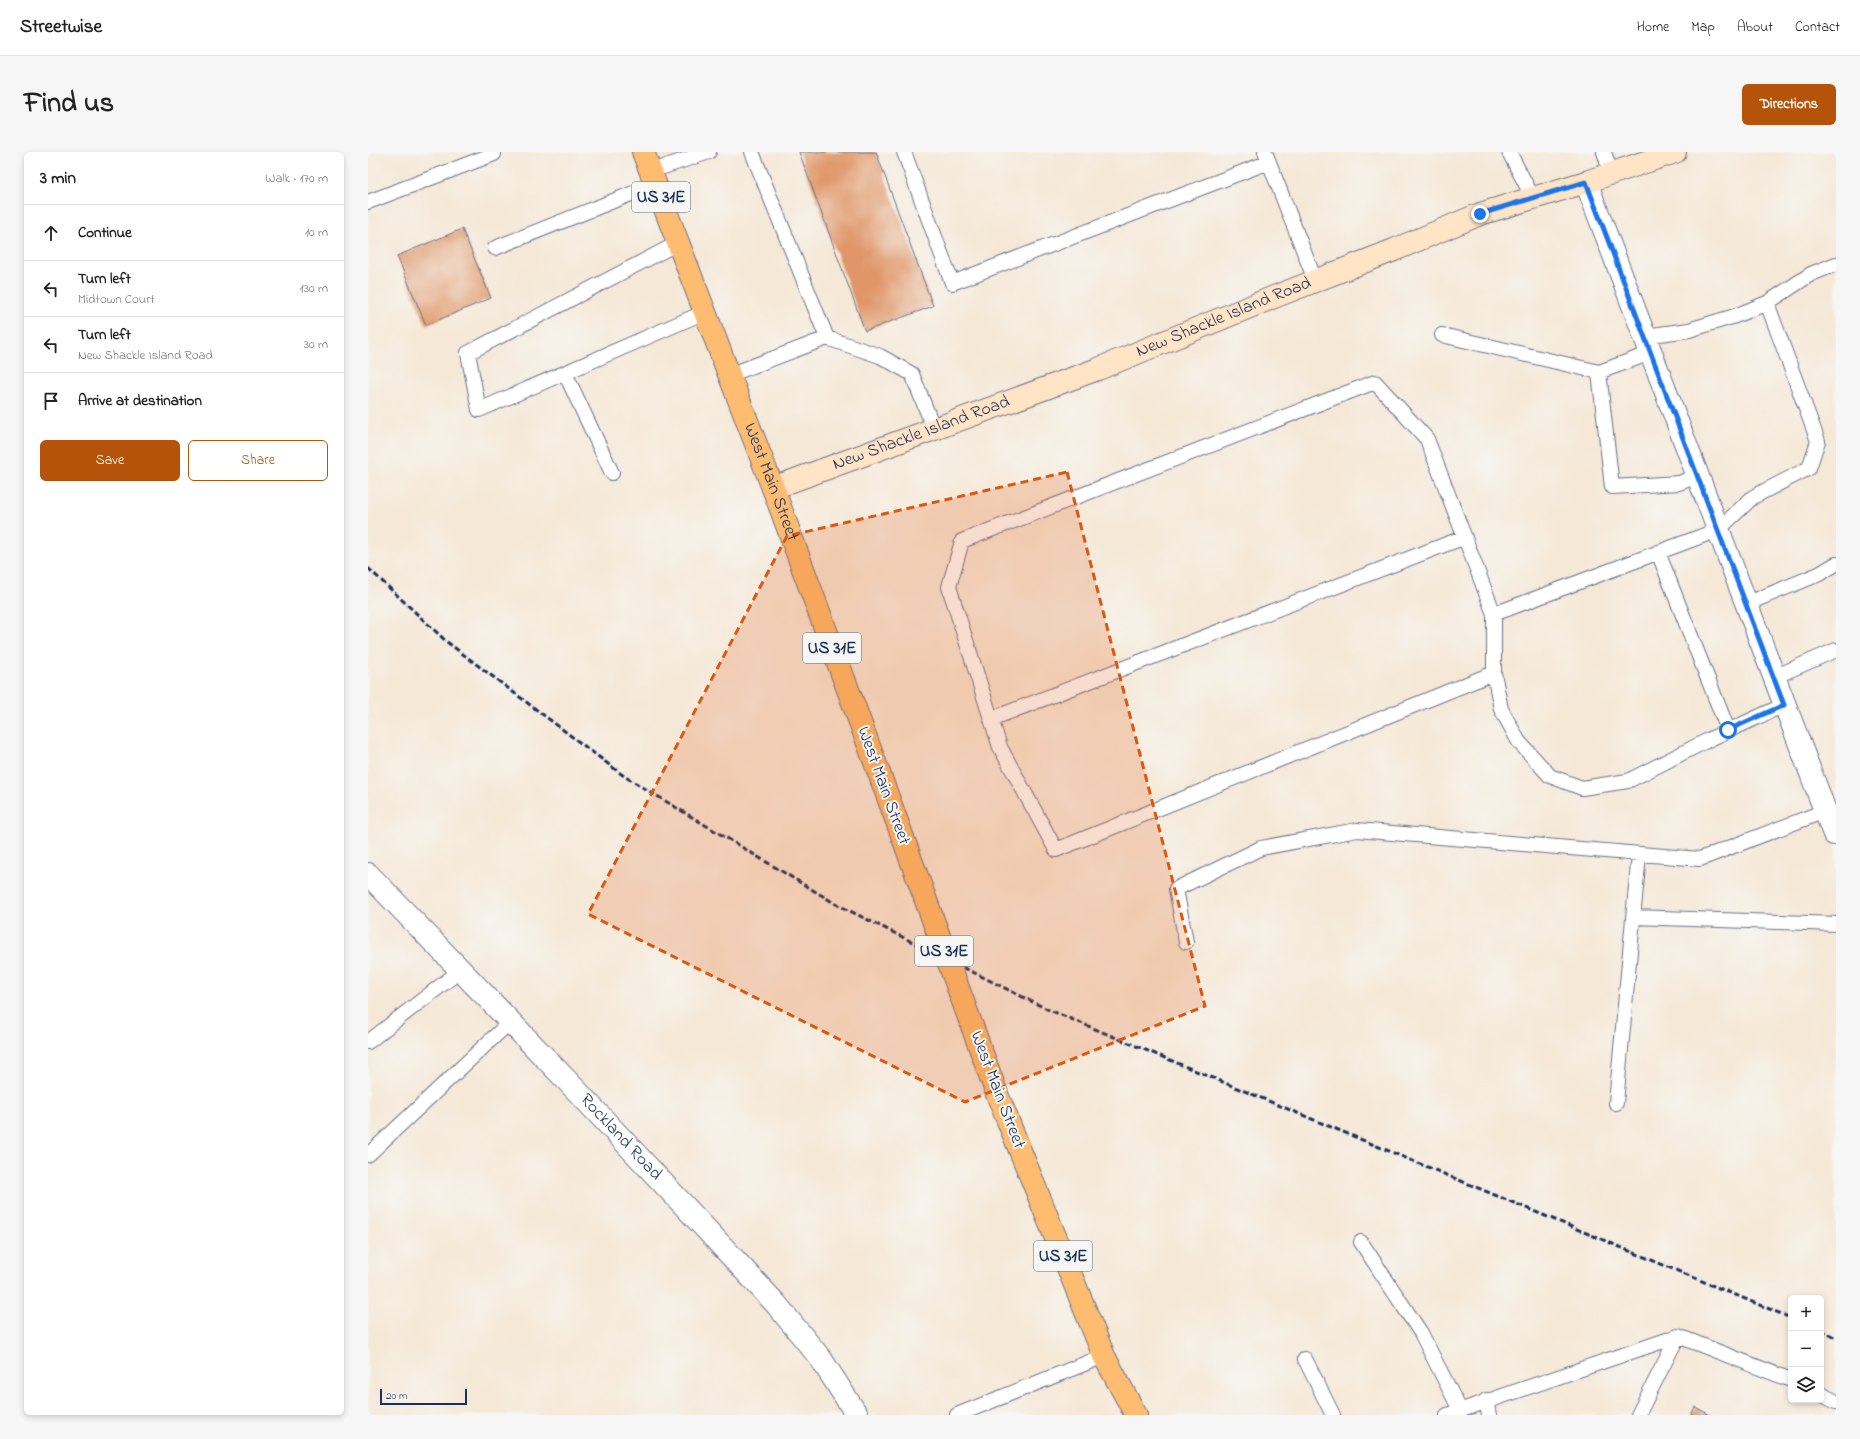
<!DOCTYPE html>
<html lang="en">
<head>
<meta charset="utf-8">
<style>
	body { margin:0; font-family:"Indie Flower",sans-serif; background:#f6f6f6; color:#222 }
	.controls { position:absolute; right:12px; bottom:12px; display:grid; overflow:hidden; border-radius:6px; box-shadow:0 2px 6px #0003 }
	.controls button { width:36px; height:36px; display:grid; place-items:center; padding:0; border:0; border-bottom:1px solid #e0e0e0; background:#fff; color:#222; font:20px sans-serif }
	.scale { position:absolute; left:12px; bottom:10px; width:87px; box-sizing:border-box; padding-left:4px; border:2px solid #1b2f5e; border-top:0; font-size:11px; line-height:14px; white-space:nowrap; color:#1b2f5e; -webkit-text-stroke:3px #f6f6f2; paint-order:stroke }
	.stop { position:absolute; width:12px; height:12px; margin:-9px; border:3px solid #1a73e8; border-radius:50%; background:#fff }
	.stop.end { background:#1a73e8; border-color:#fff; box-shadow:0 1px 4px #0008 }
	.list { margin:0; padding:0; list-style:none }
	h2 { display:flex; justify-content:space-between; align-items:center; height:52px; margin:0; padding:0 16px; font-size:17px }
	h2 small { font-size:13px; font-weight:400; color:#767676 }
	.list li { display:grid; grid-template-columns:26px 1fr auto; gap:12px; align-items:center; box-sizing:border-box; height:56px; padding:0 16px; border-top:1px solid #e0e0e0 }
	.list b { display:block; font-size:15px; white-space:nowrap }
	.list p { margin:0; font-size:13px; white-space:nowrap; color:#767676 }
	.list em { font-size:13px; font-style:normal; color:#767676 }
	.actions { display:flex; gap:8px; padding:12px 16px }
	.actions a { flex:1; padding:9px 0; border:1px solid #b45309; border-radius:6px; text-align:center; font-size:14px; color:#b45309 }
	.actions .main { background:#b45309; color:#fff }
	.icon { flex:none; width:22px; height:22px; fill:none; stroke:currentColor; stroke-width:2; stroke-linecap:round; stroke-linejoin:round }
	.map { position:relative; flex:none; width:1468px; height:1263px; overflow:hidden; border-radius:6px }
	header { display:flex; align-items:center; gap:24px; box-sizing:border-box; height:56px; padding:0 20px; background:#fff; border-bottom:1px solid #e0e0e0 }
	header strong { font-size:19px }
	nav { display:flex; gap:22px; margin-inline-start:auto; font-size:14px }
	.intro { display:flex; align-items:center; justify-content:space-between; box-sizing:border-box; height:96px; padding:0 24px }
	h1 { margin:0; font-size:28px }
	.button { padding:10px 18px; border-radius:6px; background:#b45309; color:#fff; font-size:14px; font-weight:700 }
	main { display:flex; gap:24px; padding:0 24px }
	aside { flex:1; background:#fff; border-radius:6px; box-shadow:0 2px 6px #0003 }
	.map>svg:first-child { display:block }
	.building { fill:#e09668 }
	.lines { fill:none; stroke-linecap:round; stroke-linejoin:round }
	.lane-casing { stroke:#677088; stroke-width:16 }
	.street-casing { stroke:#677088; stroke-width:24 }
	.secondary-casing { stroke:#677088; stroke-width:24 }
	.primary-casing { stroke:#677088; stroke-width:24 }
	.lane { stroke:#fff; stroke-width:14 }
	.street { stroke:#fff; stroke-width:22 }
	.secondary { stroke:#ffe4c6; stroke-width:22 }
	.primary { stroke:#febc70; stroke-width:22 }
	.rail { stroke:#1b2f5e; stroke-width:3; stroke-dasharray:6 3; stroke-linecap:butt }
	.primary-bridge-casing { stroke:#677088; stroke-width:24; stroke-linecap:butt }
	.primary-bridge { stroke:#febc70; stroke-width:22 }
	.route { stroke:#1a73e8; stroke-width:5 }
	.marked { fill:#de5710; fill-opacity:0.2; stroke:#de5710; stroke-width:3; stroke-dasharray:8 5; stroke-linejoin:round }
	.labels { text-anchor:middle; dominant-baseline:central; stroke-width:4; stroke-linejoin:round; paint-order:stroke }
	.shield { fill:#f6f6f2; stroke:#5d6b8a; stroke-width:1 }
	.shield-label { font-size:17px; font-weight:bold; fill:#1b2f5e }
	.street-label { font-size:18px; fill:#1b2f5e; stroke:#f6f6f2 }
</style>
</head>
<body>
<header>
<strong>Streetwise</strong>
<nav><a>Home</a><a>Map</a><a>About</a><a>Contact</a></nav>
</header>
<div class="intro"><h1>Find us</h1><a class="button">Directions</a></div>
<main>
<aside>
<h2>3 min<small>Walk · 170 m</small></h2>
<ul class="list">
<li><svg class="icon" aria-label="ahead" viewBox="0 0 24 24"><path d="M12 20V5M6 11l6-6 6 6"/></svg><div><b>Continue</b></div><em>10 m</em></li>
<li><svg class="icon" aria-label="left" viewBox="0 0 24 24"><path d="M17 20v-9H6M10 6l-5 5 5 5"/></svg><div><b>Turn left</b><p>Midtown Court</p></div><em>130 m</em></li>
<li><svg class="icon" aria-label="left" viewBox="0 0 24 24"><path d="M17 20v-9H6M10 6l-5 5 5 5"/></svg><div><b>Turn left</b><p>New Shackle Island Road</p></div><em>30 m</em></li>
<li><svg class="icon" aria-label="arrive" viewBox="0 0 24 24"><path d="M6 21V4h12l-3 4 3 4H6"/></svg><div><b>Arrive at destination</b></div></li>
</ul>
<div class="actions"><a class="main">Save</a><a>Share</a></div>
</aside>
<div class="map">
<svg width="1468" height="1263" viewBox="0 0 1468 1263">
	<rect width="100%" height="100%" fill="#f6f6f2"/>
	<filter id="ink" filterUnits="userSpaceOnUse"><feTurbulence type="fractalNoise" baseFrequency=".025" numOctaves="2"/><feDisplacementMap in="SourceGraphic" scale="8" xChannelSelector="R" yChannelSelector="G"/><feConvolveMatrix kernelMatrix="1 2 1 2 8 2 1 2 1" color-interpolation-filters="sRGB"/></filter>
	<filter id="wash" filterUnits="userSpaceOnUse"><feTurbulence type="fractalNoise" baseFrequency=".012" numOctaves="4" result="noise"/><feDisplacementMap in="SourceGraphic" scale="16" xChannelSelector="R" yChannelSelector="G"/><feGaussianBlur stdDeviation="0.9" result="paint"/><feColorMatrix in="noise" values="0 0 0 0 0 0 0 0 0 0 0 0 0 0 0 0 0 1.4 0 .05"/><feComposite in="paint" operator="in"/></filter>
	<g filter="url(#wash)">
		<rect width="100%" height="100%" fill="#f5e8d7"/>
		<g id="blocks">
			<!-- building -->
			<path class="building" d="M431,0H508L565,154L497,179Z
				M94,77L123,146L58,173L29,104Z
				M1327,1255L1342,1263H1323Z"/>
		</g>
	</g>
	<g filter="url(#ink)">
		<use href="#blocks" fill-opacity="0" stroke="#677088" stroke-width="1"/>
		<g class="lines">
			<!-- lane casing -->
			<g class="lane-casing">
				<path id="lane" d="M384,0L459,186L512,204L544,222L566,277
					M536,0L584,131L901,10
					M897,0L947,128
					M1141,0L1165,46
					M1236,0L1243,22
					M283,19L341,0
					M0,50L126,2L125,0
					M310,91L100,201L111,258L337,160
					M127,96L288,32
					M1074,183L1231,220L1283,201
					M1277,184L1321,178L1367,164L1399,151
					M1231,220L1244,335L1311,331L1330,324
					M197,221L244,321
					M361,223L459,186
					M1290,400L1360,578
					M1378,452L1451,422L1468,412
					M1126,462V521L688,698L632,595L581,435L594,389L1007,230L1059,287L1126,462L1350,378L1385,345L1441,316L1450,289L1399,151L1443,122L1468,112
					M1126,521L1133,557L1151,590L1182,624L1214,636L1260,629L1342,587L1416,553
					M1406,525L1468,498
					M623,567L1097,385
					M1265,765L1468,772
					M818,790L808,737L893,696L989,678L1332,707L1457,659
					M0,890L93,818
					M1248,951L1271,702
					M0,1003L142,870
					M993,1090L1053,1181L1092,1258
					M937,1207L965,1263
					M1453,1242L1468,1250
					M1118,1248L1121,1263
					M589,1263L736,1204
					M1079,1263L1310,1184L1423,1228
					M1270,1263L1310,1184"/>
			</g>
			<!-- street casing -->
			<g class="street-casing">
				<g id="street">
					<path d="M1218,30L1466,682"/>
					<path id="s1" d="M0,722L209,939L408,1152L453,1207L489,1263"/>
				</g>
			</g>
			<!-- secondary casing -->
			<g class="secondary-casing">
				<g id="secondary">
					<path id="s2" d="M405,336L730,217L906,145L1026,98L1112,62L1218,30L1307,0"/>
				</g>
			</g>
			<!-- primary casing -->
			<g class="primary-casing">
				<g id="primary">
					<path id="s3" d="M275,0L405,336L524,656"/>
					<path d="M629,942L736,1204L768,1263"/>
				</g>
			</g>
			<!-- lane -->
			<use href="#lane" class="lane"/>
			<!-- street -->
			<use href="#street" class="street"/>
			<!-- secondary -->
			<use href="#secondary" class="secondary"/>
			<!-- primary -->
			<use href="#primary" class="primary"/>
			<!-- rail -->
			<path class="rail" d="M0,416L79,490L256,624L468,752L679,857L1423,1166
				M1453,1178L1468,1186"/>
			<!-- primary-bridge casing -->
			<g class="primary-bridge-casing">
				<path id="primary-bridge" d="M524,656L629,942"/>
			</g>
			<!-- primary-bridge -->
			<use href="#primary-bridge" class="primary-bridge"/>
		</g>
	</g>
	<g class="lines" filter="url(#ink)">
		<!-- route -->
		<path class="route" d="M1112,62L1218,30L1416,553L1360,578"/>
	</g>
	<!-- marked area -->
	<path class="marked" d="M699,320L837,854L597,950L220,762L419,384Z"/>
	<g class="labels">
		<!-- shield labels -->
		<g class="shield">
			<rect x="264" y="30" width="58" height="30" rx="3"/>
			<rect x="435" y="481" width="58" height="30" rx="3"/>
			<rect x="547" y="784" width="58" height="30" rx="3"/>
			<rect x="666" y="1089" width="58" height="30" rx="3"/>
		</g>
		<g class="shield-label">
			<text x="293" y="45">US 31E</text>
			<text x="464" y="496">US 31E</text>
			<text x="576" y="799">US 31E</text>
			<text x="695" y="1104">US 31E</text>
		</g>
		<!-- street labels -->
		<g class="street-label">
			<text stroke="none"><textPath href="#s2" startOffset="482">New Shackle Island Road</textPath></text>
			<text stroke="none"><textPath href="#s2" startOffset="158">New Shackle Island Road</textPath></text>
			<text stroke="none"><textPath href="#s3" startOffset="354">West Main Street</textPath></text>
			<text transform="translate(515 634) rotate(70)">West Main Street</text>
			<text transform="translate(629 938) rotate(69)">West Main Street</text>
			<text stroke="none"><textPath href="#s1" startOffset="365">Rockland Road</textPath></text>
		</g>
	</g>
</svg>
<div class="controls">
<button>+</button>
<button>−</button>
<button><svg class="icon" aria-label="layers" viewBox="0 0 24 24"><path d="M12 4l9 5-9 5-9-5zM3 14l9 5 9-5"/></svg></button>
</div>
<div class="scale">20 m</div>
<div class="stop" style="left:1360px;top:578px"></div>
<div class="stop end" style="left:1112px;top:62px"></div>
</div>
</main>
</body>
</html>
